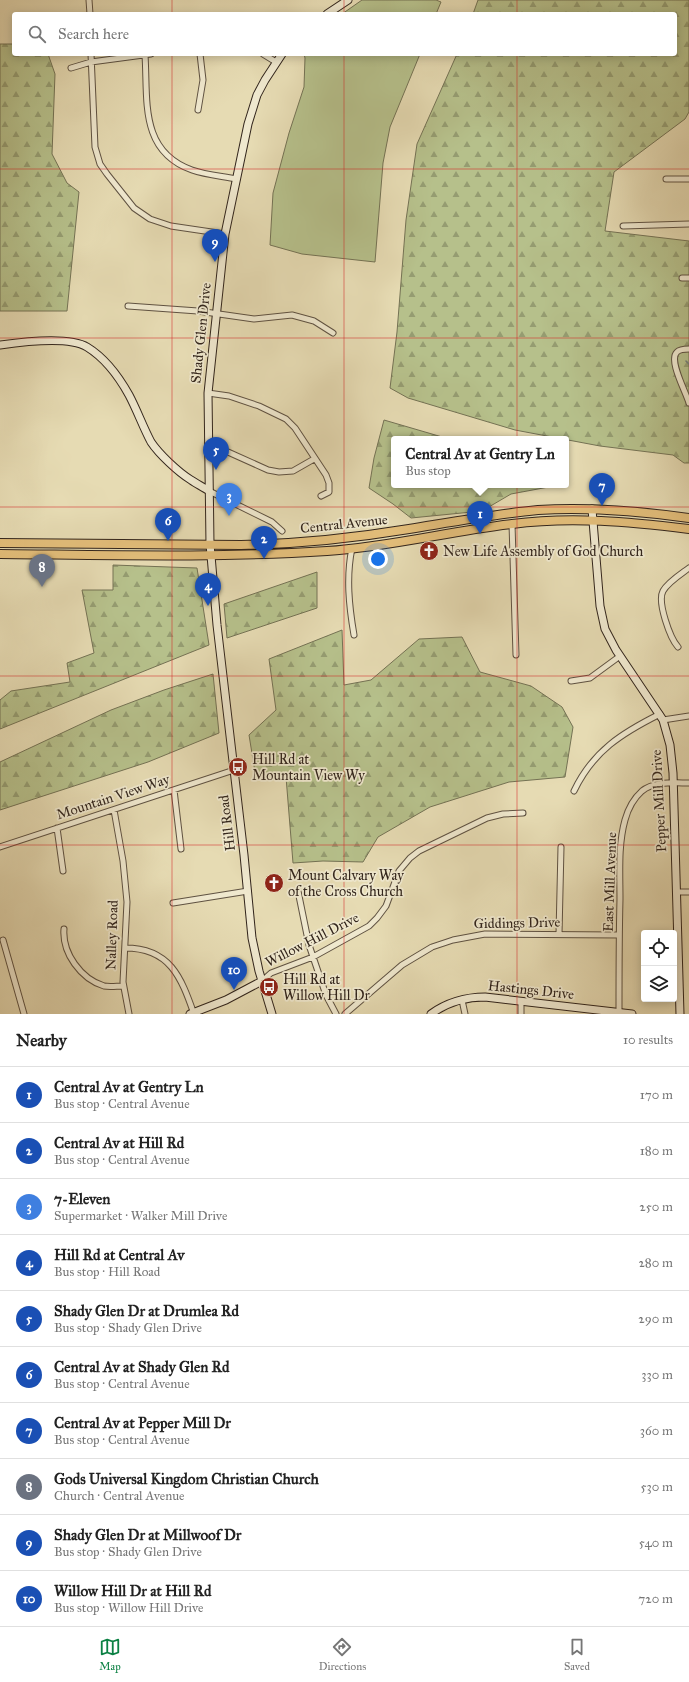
<!DOCTYPE html>
<html lang="en">
<head>
<meta charset="utf-8">
<style>
	body { margin:0; font-family:"IM FELL Great Primer",serif; background:#f2f2f2; color:#222 }
	.controls { position:absolute; right:12px; bottom:12px; display:grid; overflow:hidden; border-radius:4px; box-shadow:0 2px 10px #0003 }
	.controls button { width:36px; height:36px; display:grid; place-items:center; padding:0; border:0; border-bottom:1px solid #e0e0e0; background:#fff; color:#222; font:20px sans-serif }
	.you { position:absolute; left:378px; top:559px; width:14px; height:14px; margin:-10px; border:3px solid #fff; border-radius:50%; background:#1a73e8; box-shadow:0 0 0 6px #1a73e833 }
	.badge { display:grid; place-items:center; width:26px; height:26px; border-radius:50%; background:#0b8043; color:#fff; font-size:13px; font-weight:700 }
	.pin { position:absolute; translate:-50% -33px; filter:drop-shadow(0 1px 2px #0008) }
	.pin::after { content:''; position:absolute; top:21px; width:14px; height:12px; background:inherit; clip-path:polygon(0 0,100% 0,50% 100%) }
	.popup { position:absolute; left:391px; top:436px; width:178px; height:52px; box-sizing:border-box; display:grid; place-content:center; border-radius:4px; background:#fff; filter:drop-shadow(0 1px 3px #0005); font-size:13px; white-space:nowrap; color:#767676 }
	.popup b { font-size:15px; color:#222 }
	.popup::after { content:''; position:absolute; left:50%; top:100%; margin-left:-8px; border:8px solid transparent; border-top-color:#fff }
	.list { margin:0; padding:0; list-style:none }
	h2 { display:flex; justify-content:space-between; align-items:center; height:52px; margin:0; padding:0 16px; font-size:17px }
	h2 small { font-size:13px; font-weight:400; color:#767676 }
	.list li { display:grid; grid-template-columns:26px 1fr auto; gap:12px; align-items:center; box-sizing:border-box; height:56px; padding:0 16px; border-top:1px solid #e0e0e0 }
	.list b { display:block; font-size:15px; white-space:nowrap }
	.list p { margin:0; font-size:13px; white-space:nowrap; color:#767676 }
	.list em { font-size:13px; font-style:normal; color:#767676 }
	.icon { flex:none; width:22px; height:22px; fill:none; stroke:currentColor; stroke-width:2; stroke-linecap:round; stroke-linejoin:round }
	.map { position:relative; flex:none; width:689px; height:1014px; overflow:hidden }
	.search { position:absolute; background:#fff; box-shadow:0 2px 10px #0003; left:12px; right:12px; top:12px; height:44px; display:flex; align-items:center; gap:10px; box-sizing:border-box; padding:0 14px; border-radius:4px; color:#767676; font-size:15px }
	.sheet { height:612px; background:#fff }
	nav { display:flex; justify-content:space-around; align-items:center; box-sizing:border-box; height:56px; border-top:1px solid #e0e0e0; background:#fff; font-size:11px; color:#767676 }
	nav a { display:grid; justify-items:center; gap:2px }
	nav .on { color:#0b8043 }
	.map>svg:first-child { display:block }
	.green { fill:#b6c08b; stroke:#747254 }
	.forest { fill:url(#forest-firs); stroke:#747254 }
	.lines { fill:none; stroke-linecap:round; stroke-linejoin:round }
	.stream { stroke:#727d7a; stroke-width:1.5 }
	.street-casing { stroke:#5f5242; stroke-width:7 }
	.secondary-casing { stroke:#32251c; stroke-width:9 }
	.primary-casing { stroke:#32251c; stroke-width:10 }
	.street { stroke:#efe8ce; stroke-width:5 }
	.secondary { stroke:#efe8ce; stroke-width:7 }
	.primary { stroke:#e3be7a; stroke-width:8 }
	.grid { fill:none; stroke:#d62828; stroke-width:1; stroke-opacity:0.55 }
	.labels { text-anchor:middle; dominant-baseline:central; stroke-width:3.5; stroke-linejoin:round; paint-order:stroke }
	.street-label { font-size:14px; fill:#32251c; stroke:#efe8ce }
	.poi-label { font-size:14px; fill:#32251c; stroke:#efe8ce; text-anchor:start }
</style>
</head>
<body>
<div class="map">
<svg width="689" height="1014" viewBox="0 0 689 1014">
	<defs>
		<pattern id="forest-firs" width="22" height="20" patternUnits="userSpaceOnUse"><rect width="22" height="20" fill="#b6c08b"/><path d="M5 1l3.5 6h-7zM16 11l3.5 6h-7z" fill="#959c71"/></pattern>
	</defs>
	<rect width="100%" height="100%" fill="#e6dbb3"/>
	<filter id="stains"><feTurbulence type="fractalNoise" baseFrequency=".005" numOctaves="4"/><feColorMatrix values="0 0 0 0 .2 0 0 0 0 .09 0 0 0 0 .02 0 0 0 .5 -.17"/></filter>
	<radialGradient id="worn" r=".72"><stop offset=".6" stop-color="#630" stop-opacity="0"/><stop offset="1" stop-color="#630" stop-opacity=".3"/></radialGradient>
	<!-- green -->
	<path class="green" d="M362,0H436L441,2L436,14H342Z
		M304,54H420L390,127L383,163L375,262L302,254L270,245L273,193L289,133L304,87L305,58Z"/>
	<!-- forest -->
	<path class="forest" d="M478,0H689V112L685,119L614,172L605,231L689,241V463H684L673,455L600,446L515,430L408,398L390,388L397,332L406,220L417,144L457,54H675V14H473Z
		M0,44H14V54H48L55,74L52,154L67,183L79,192L67,311H0Z
		M384,420L449,439H394V485L554,486L511,494L482,511L411,518L393,504L369,488L374,458Z
		M113,565L197,568L209,645L0,729V700L11,691L70,682L67,663L94,653L82,590H113Z
		M317,572V608L227,638L224,604Z
		M342,630L344,685L371,680L419,639L462,637L480,672L531,686L562,707L573,727L565,777L509,782L430,807L378,837L363,862L323,861L293,863L286,777L255,772L249,735L276,710L269,659Z
		M213,674L219,733L148,762L0,810V762L111,710L164,690Z"/>
	<g class="lines">
		<!-- stream -->
		<path class="stream" d="M686,361L689,364"/>
		<!-- street casing -->
		<g class="street-casing">
			<path id="street" d="M89,0L90,14
				M91,54L95,147L100,164L107,174L134,208L150,219L171,226L225,234
				M263,54L276,62
				M145,55C148,100 139,151 192,170C206,175 222,176 237,179
				M71,68L91,62L151,54
				M198,110L203,80L200,54
				M666,179H689
				M623,226L689,224
				M682,278H689
				M128,306L198,311L254,319L292,315L314,321L333,333
				M689,349C685,349 680,349 677,352C668,360 686,392 689,403
				M208,393L229,396L259,406L286,419L295,428L326,475L329,483V492L321,496
				M209,450L228,452L268,470L279,472L293,471L314,459
				M209,491L272,522L282,531
				M512,524L516,655
				M352,548C346,577 349,606 354,635
				M678,647C670,638 657,602 663,591C668,582 681,574 689,568
				M571,681L590,678L620,656
				M663,720L689,716
				M174,790L181,849
				M574,791C593,751 622,733 660,714
				M114,810L123,861L127,902L123,982L129,1014
				M57,828L63,871
				M0,847L234,770
				M298,891L309,945L326,995L336,1014
				M677,892H689
				M173,903L248,891
				M64,929C62,953 81,979 104,986C110,987 117,986 123,986
				M559,934L561,847
				M3,940L24,1014
				M125,948C170,948 181,977 194,1014
				M262,981L271,973L313,957L369,926L377,918L386,906L399,871L410,858L419,851L487,818L503,814L523,813
				M462,1000L465,1014
				M619,1012C619,975 619,937 620,899C620,873 618,845 625,820C628,809 633,799 642,791C654,781 674,783 689,783
				M345,1014L402,965L432,947L453,940L485,934L619,935
				M521,1014V1001"/>
		</g>
		<!-- secondary casing -->
		<g class="secondary-casing">
			<path id="secondary" d="M327,14L348,0
				M0,345C21,342 69,336 87,347C105,358 119,377 129,395C137,410 143,427 151,442C159,454 178,472 191,480C197,484 203,487 209,491
				M592,509L600,606L605,629L616,650L663,720L670,745L673,773L680,1014
				M190,1014L226,1000L262,981
				M272,1014L259,971L252,938L244,855L217,625L210,544L208,393L225,234L248,124L257,95L265,80L282,54
				M431,1014C446,1003 466,997 485,997L632,1014"/>
		</g>
		<!-- primary casing -->
		<g class="primary-casing">
			<path id="primary" d="M0,543L241,545C297,544 354,538 409,529C452,522 495,514 538,510C589,507 639,511 689,518
				M0,554C109,555 218,558 327,551C389,547 450,531 512,524C572,516 630,522 689,529"/>
		</g>
		<!-- street -->
		<use href="#street" class="street"/>
		<!-- secondary -->
		<use href="#secondary" class="secondary"/>
		<!-- primary -->
		<use href="#primary" class="primary"/>
	</g>
	<!-- grid -->
	<path class="grid" d="M172,0V14M344,0V14M517,0V14M172,54V1014M344,54V1014M517,54V1014M0,169H689M0,338H689M0,507H689M0,676H689M0,845H689"/>
	<!-- icons -->
	<defs>
		<g id="church-disc" transform="scale(1)"><circle r="9.5" fill="#8f2418" stroke="#efe8ce"/><path d="M-1.2-6h2.4v3.5h3.3v2.4h-3.3V6h-2.4V-.1h-3.3v-2.4h3.3Z" fill="#fff"/></g>
		<g id="bus-disc" transform="scale(1)"><circle r="9.5" fill="#8f2418" stroke="#efe8ce"/><path d="M-5-6H5V4H4V6H2V4H-2V6H-4V4H-5ZM-3.5-4V0h7V-4ZM-3.5 1.2v1.5H-2V1.2ZM2 1.2v1.5H3.5V1.2Z" fill="#fff"/></g>
	</defs>
	<g fill-rule="evenodd">
		<use href="#church-disc" x="429" y="551"/>
		<use href="#bus-disc" x="238" y="767"/>
		<use href="#church-disc" x="274" y="883"/>
		<use href="#bus-disc" x="269" y="987"/>
	</g>
	<g class="labels">
		<!-- street labels -->
		<g class="street-label">
			<text transform="translate(201 333) rotate(-84)">Shady Glen Drive</text>
			<text transform="translate(344 524) rotate(-6)">Central Avenue</text>
			<text transform="translate(113 797) rotate(-18)">Mountain View Way</text>
			<text transform="translate(659 801) rotate(-93)">Pepper Mill Drive</text>
			<text transform="translate(227 823) rotate(-97)">Hill Road</text>
			<text transform="translate(610 882) rotate(-88)">East Mill Avenue</text>
			<text transform="translate(517 923) rotate(-1)">Giddings Drive</text>
			<text transform="translate(112 935) rotate(-88)">Nalley Road</text>
			<text transform="translate(312 940) rotate(-27)">Willow Hill Drive</text>
			<text transform="translate(531 990) rotate(6)">Hastings Drive</text>
		</g>
		<!-- poi labels -->
		<g class="poi-label">
			<text x="443" y="551">New Life Assembly of God Church</text>
			<text x="252" y="759">Hill Rd at<tspan x="252" dy="16">Mountain View Wy</tspan></text>
			<text x="288" y="875">Mount Calvary Way<tspan x="288" dy="16">of the Cross Church</tspan></text>
			<text x="283" y="979">Hill Rd at<tspan x="283" dy="16">Willow Hill Dr</tspan></text>
		</g>
	</g>
	<rect width="100%" height="100%" filter="url(#stains)"/>
	<rect width="100%" height="100%" fill="url(#worn)"/>
</svg>
<div class="controls">
<button><svg class="icon" aria-label="locate" viewBox="0 0 24 24"><circle cx="12" cy="12" r="6"/><path d="M12 2v4M12 18v4M2 12h4M18 12h4"/></svg></button>
<button><svg class="icon" aria-label="layers" viewBox="0 0 24 24"><path d="M12 4l9 5-9 5-9-5zM3 14l9 5 9-5"/></svg></button>
</div>
<div class="you"></div>
<div class="pin badge" style="left:480px;top:534px;background:#1a4fb4">1</div>
<div class="popup"><b>Central Av at Gentry Ln</b>Bus stop</div>
<div class="pin badge" style="left:264px;top:559px;background:#1a4fb4">2</div>
<div class="pin badge" style="left:229px;top:516px;background:#3f7fe0">3</div>
<div class="pin badge" style="left:208px;top:606px;background:#1a4fb4">4</div>
<div class="pin badge" style="left:216px;top:470px;background:#1a4fb4">5</div>
<div class="pin badge" style="left:168px;top:541px;background:#1a4fb4">6</div>
<div class="pin badge" style="left:602px;top:506px;background:#1a4fb4">7</div>
<div class="pin badge" style="left:42px;top:587px;background:#6b7280">8</div>
<div class="pin badge" style="left:215px;top:262px;background:#1a4fb4">9</div>
<div class="pin badge" style="left:234px;top:990px;background:#1a4fb4">10</div>
<div class="search"><svg class="icon" aria-label="search" viewBox="0 0 24 24"><circle cx="10" cy="10" r="6"/><path d="M15 15l6 6"/></svg>Search here</div>
</div>
<section class="sheet">
<h2>Nearby<small>10 results</small></h2>
<ul class="list">
<li><span class="badge" style="background:#1a4fb4">1</span><div><b>Central Av at Gentry Ln</b><p>Bus stop · Central Avenue</p></div><em>170 m</em></li>
<li><span class="badge" style="background:#1a4fb4">2</span><div><b>Central Av at Hill Rd</b><p>Bus stop · Central Avenue</p></div><em>180 m</em></li>
<li><span class="badge" style="background:#3f7fe0">3</span><div><b>7-Eleven</b><p>Supermarket · Walker Mill Drive</p></div><em>250 m</em></li>
<li><span class="badge" style="background:#1a4fb4">4</span><div><b>Hill Rd at Central Av</b><p>Bus stop · Hill Road</p></div><em>280 m</em></li>
<li><span class="badge" style="background:#1a4fb4">5</span><div><b>Shady Glen Dr at Drumlea Rd</b><p>Bus stop · Shady Glen Drive</p></div><em>290 m</em></li>
<li><span class="badge" style="background:#1a4fb4">6</span><div><b>Central Av at Shady Glen Rd</b><p>Bus stop · Central Avenue</p></div><em>330 m</em></li>
<li><span class="badge" style="background:#1a4fb4">7</span><div><b>Central Av at Pepper Mill Dr</b><p>Bus stop · Central Avenue</p></div><em>360 m</em></li>
<li><span class="badge" style="background:#6b7280">8</span><div><b>Gods Universal Kingdom Christian Church</b><p>Church · Central Avenue</p></div><em>530 m</em></li>
<li><span class="badge" style="background:#1a4fb4">9</span><div><b>Shady Glen Dr at Millwoof Dr</b><p>Bus stop · Shady Glen Drive</p></div><em>540 m</em></li>
<li><span class="badge" style="background:#1a4fb4">10</span><div><b>Willow Hill Dr at Hill Rd</b><p>Bus stop · Willow Hill Drive</p></div><em>720 m</em></li>
</ul>
</section>
<nav>
<a class="on"><svg class="icon" aria-label="map" viewBox="0 0 24 24"><path d="M3 6l6-2 6 2 6-2v14l-6 2-6-2-6 2zM9 4v14M15 6v14"/></svg>Map</a>
<a><svg class="icon" aria-label="directions" viewBox="0 0 24 24"><path d="M12 3l9 9-9 9-9-9zM9 14v-3h6M13 9l2 2-2 2"/></svg>Directions</a>
<a><svg class="icon" aria-label="saved" viewBox="0 0 24 24"><path d="M7 4h10v16l-5-4-5 4z"/></svg>Saved</a>
</nav>
</body>
</html>
